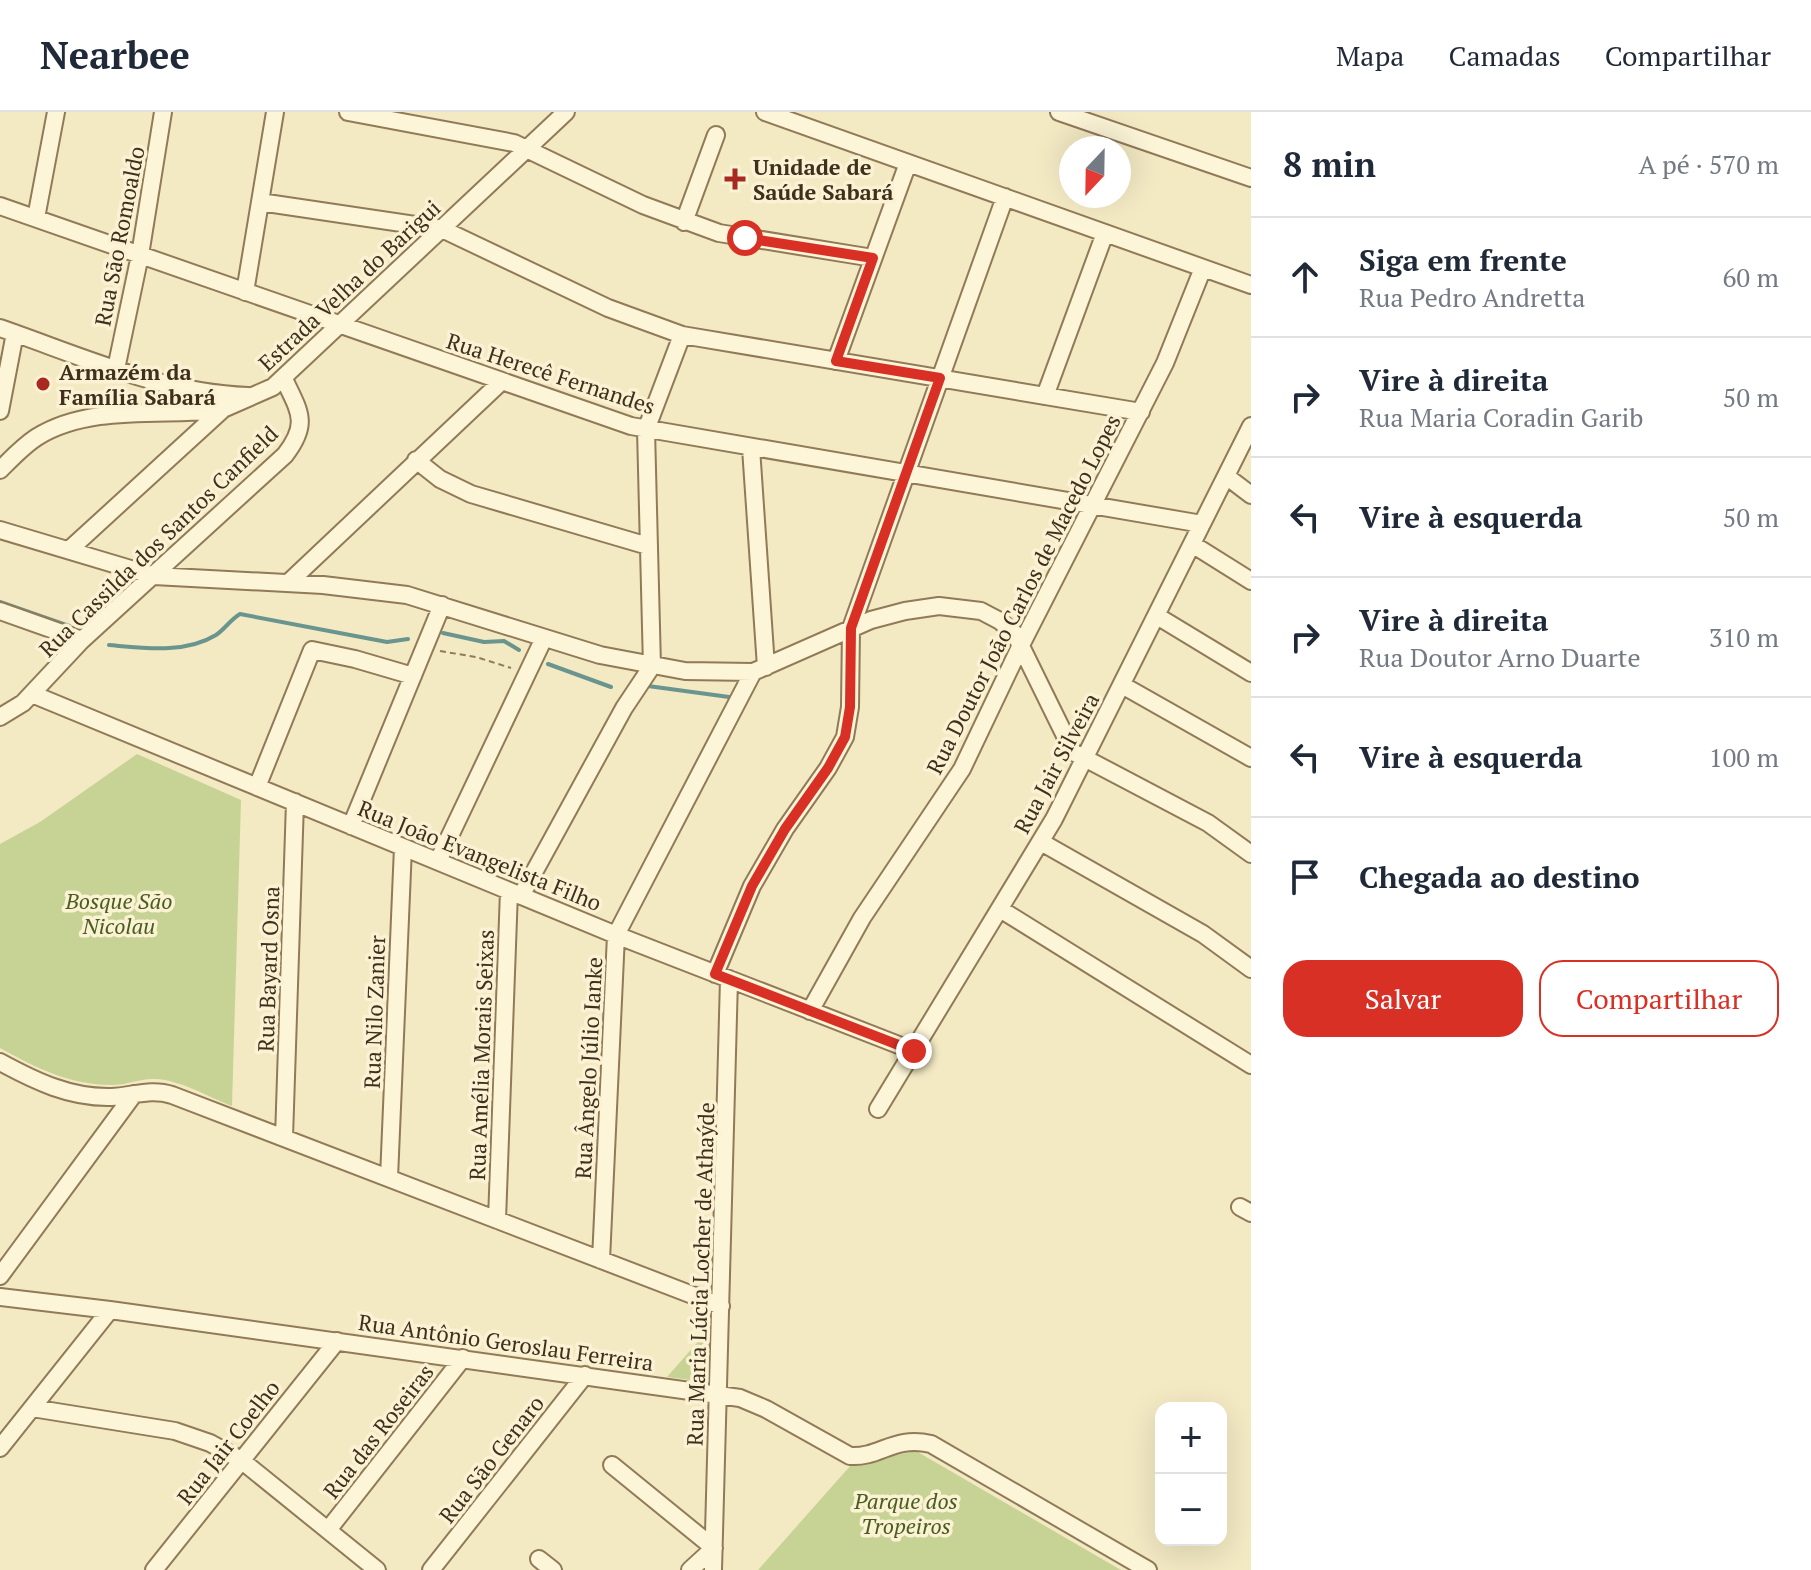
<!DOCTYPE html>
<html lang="pt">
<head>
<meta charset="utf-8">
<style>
	body { margin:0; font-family:"PT Serif",serif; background:#f2f2f3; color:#1f2937 }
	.controls { position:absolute; right:24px; bottom:24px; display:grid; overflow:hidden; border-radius:16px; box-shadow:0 8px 32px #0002 }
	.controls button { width:72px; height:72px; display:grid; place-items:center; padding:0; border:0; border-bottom:2px solid #e0e1e3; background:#fff; color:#1f2937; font:40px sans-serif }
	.compass { position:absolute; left:1059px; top:24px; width:72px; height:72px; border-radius:50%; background:#fff; box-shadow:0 8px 32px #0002; rotate:202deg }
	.stop { position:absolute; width:24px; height:24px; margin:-18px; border:6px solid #d93025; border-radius:50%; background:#fff }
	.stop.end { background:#d93025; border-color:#fff; box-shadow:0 2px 8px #0008 }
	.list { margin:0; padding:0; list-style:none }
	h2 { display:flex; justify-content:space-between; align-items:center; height:104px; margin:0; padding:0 32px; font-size:34px }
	h2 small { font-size:26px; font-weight:400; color:#747a83 }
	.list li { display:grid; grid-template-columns:52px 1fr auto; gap:24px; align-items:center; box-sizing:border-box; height:120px; padding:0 32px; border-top:2px solid #e0e1e3 }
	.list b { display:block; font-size:30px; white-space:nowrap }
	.list p { margin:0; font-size:26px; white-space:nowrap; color:#747a83 }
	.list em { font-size:26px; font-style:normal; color:#747a83 }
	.actions { display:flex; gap:16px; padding:24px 32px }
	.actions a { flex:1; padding:18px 0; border:2px solid #d93025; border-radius:24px; text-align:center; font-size:28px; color:#d93025 }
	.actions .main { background:#d93025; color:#fff }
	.icon { flex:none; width:44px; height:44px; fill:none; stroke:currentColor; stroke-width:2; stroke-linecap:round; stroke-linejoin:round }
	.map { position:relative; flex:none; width:1251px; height:1458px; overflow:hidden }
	header { display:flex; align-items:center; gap:48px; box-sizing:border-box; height:112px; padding:0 40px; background:#fff; border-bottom:2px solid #e0e1e3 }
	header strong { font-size:38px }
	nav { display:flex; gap:44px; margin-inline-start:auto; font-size:28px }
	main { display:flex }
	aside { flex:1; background:#fff }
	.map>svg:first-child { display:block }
	.park { fill:#c7d395 }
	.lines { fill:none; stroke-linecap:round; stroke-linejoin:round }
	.stream { stroke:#6a958e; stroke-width:4 }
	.minor-casing { stroke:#907a57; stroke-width:20 }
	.path { stroke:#907a57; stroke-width:2; stroke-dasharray:6 4; stroke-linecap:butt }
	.minor { stroke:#fdf5d7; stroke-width:16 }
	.route { stroke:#d93025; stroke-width:10 }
	.poi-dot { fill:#a7291f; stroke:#faf2d3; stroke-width:3 }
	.labels { text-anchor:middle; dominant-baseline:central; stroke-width:7; stroke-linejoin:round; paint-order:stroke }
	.poi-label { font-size:22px; font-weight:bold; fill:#3e301d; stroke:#faf2d3; text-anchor:start }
	.street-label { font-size:22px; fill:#3e301d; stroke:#faf2d3 }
	.park-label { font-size:22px; font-style:italic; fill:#495d21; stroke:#faf2d3 }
</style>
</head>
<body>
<header>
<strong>Nearbee</strong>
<nav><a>Mapa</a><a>Camadas</a><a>Compartilhar</a></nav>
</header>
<main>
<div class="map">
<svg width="1251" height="1458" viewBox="0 0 1251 1458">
	<rect width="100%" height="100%" fill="#f3e9c3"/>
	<!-- park -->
	<path class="park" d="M137,642L241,688L232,994C208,985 181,968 155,967C141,966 126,973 112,973C70,973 36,956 0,936V732L40,710Z
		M710,1216L708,1260L705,1267L699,1269L667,1265Z
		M916,1339L1121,1458H758L851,1353Z"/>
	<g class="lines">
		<!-- stream -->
		<path class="stream" d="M0,490L69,514
			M443,521L484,530L504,529L519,538
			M109,533C144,536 185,542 216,523C225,517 230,508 240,502L387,530L408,527
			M548,552L611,575
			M648,574L729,585"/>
		<!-- minor casing -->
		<g class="minor-casing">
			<path id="minor" d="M348,0L514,31L643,93L719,121L873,146
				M765,0L1251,173
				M1059,0L1251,66
				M260,90L442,117L608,196L682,223L1141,300
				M0,94L631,314L1202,412
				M36,106L56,0
				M684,110L716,23
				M245,180L275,0
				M0,216C81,244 161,281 248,284
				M836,249L908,51
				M116,257L140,143L163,0
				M1045,284L1105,121
				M0,299L15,221
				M751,336L766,555
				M416,348L440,367L471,382L648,434
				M0,358C12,346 23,334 37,325C87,294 154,303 210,299L223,297L273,275L566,0
				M1226,364L1251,383
				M0,418L154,464L323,473L407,483L600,543L685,559L753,560L871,508L905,499L939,494L981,499L1000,509L1015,522L1073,640L1208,711L1251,742
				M1192,432L1251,469
				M69,438L222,298
				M288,471L502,269
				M0,499L82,528
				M1157,504L1251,561
				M1122,573L1251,646
				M32,582L616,823L914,939
				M0,605L23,591L82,528L285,343C310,311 299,299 284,267
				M257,675L312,538L355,547L413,564
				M351,714L442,493
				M1041,730L1203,822L1251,857
				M438,749L544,526
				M521,784L624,596L652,554L646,318L682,223
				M1000,797L1251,953
				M715,862L752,774L785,717L828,656L845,625L850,595L851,516L1005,85
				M810,899L862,806L962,657L1021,533L1165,251L1203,156
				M0,950C35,969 70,986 111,985C133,984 151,976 172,983L721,1194
				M878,997L1054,707L1251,314
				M284,1026L295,690
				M389,1066L403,735
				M1240,1095L1251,1101
				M497,1108L509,779
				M601,1148L616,823L753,560
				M0,1164L134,982
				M0,1185L110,1198L740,1286L766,1297L850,1344C880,1346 894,1323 931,1332L1148,1458
				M32,1296L175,1319L210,1331L241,1348L377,1458
				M0,1336L110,1198
				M612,1353L714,1436L690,1458
				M328,1418L463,1246
				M539,1447L553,1458
				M154,1458L337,1229
				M431,1458L585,1263
				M713,1458L729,867"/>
		</g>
		<!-- path -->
		<path class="path" d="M440,539L476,545L511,556"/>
		<!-- minor -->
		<use href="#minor" class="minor"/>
	</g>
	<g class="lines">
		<!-- route -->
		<path class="route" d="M745,126L873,146L836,249L940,266L851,516L850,595L845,625L828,656L785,717L752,774L715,862L914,939"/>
	</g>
	<!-- markers -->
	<g class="poi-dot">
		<path d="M731 55h8v8h8v8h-8v8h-8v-8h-8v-8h8z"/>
		<circle cx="43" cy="272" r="8"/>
	</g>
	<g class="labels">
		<!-- poi labels -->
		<g class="poi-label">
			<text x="753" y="54">Unidade de<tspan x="753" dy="25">Saúde Sabará</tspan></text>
			<text x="59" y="259">Armazém da<tspan x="59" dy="25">Família Sabará</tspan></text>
		</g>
		<!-- street labels -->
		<g class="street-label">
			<text transform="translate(119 124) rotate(-79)">Rua São Romoaldo</text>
			<text transform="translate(349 173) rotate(-43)">Estrada Velha do Barigui</text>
			<text transform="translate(551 261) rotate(18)">Rua Herecê Fernandes</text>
			<text transform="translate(158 429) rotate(-44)">Rua Cassilda dos Santos Canfield</text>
			<text transform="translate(1023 482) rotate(-63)">Rua Doutor João Carlos de Macedo Lopes</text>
			<text transform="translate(1056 651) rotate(-62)">Rua Jair Silveira</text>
			<text transform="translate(480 743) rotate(22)">Rua João Evangelista Filho</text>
			<text transform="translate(268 857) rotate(-88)">Rua Bayard Osna</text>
			<text transform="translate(374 900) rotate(-88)">Rua Nilo Zanier</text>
			<text transform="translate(481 943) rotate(-88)">Rua Amélia Morais Seixas</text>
			<text transform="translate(588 956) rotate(-87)">Rua Ângelo Júlio Ianke</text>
			<text transform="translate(700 1162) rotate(-88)">Rua Maria Lúcia Locher de Athaýde</text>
			<text transform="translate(506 1230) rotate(8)">Rua Antônio Geroslau Ferreira</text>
			<text transform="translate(378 1319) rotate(-52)">Rua das Roseiras</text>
			<text transform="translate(228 1330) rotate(-52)">Rua Jair Coelho</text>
			<text transform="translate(491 1347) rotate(-52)">Rua São Genaro</text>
		</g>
		<!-- park labels -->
		<g class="park-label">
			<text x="119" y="788">Bosque São<tspan x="119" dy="25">Nicolau</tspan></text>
			<text x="906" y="1388">Parque dos<tspan x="906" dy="25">Tropeiros</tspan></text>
		</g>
	</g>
</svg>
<div class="controls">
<button>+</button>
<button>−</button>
</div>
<svg class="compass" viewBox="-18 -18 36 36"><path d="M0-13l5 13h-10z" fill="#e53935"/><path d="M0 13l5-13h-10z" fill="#747a83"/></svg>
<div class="stop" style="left:745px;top:126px"></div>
<div class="stop end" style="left:914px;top:939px"></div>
</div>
<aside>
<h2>8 min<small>A pé · 570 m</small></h2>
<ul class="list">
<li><svg class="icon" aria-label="ahead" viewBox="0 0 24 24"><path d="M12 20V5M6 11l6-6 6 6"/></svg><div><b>Siga em frente</b><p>Rua Pedro Andretta</p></div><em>60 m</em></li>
<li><svg class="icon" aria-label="right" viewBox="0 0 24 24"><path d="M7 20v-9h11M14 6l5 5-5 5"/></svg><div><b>Vire à direita</b><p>Rua Maria Coradin Garib</p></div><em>50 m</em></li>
<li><svg class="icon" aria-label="left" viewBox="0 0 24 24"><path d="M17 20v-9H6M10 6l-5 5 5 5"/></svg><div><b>Vire à esquerda</b></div><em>50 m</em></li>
<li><svg class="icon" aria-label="right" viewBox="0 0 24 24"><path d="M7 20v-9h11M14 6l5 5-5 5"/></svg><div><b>Vire à direita</b><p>Rua Doutor Arno Duarte</p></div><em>310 m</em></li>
<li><svg class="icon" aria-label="left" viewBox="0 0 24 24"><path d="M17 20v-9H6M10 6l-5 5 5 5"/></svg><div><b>Vire à esquerda</b></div><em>100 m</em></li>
<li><svg class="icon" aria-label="arrive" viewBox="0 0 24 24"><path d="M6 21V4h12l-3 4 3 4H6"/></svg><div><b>Chegada ao destino</b></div></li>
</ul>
<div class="actions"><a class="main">Salvar</a><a>Compartilhar</a></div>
</aside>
</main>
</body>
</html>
